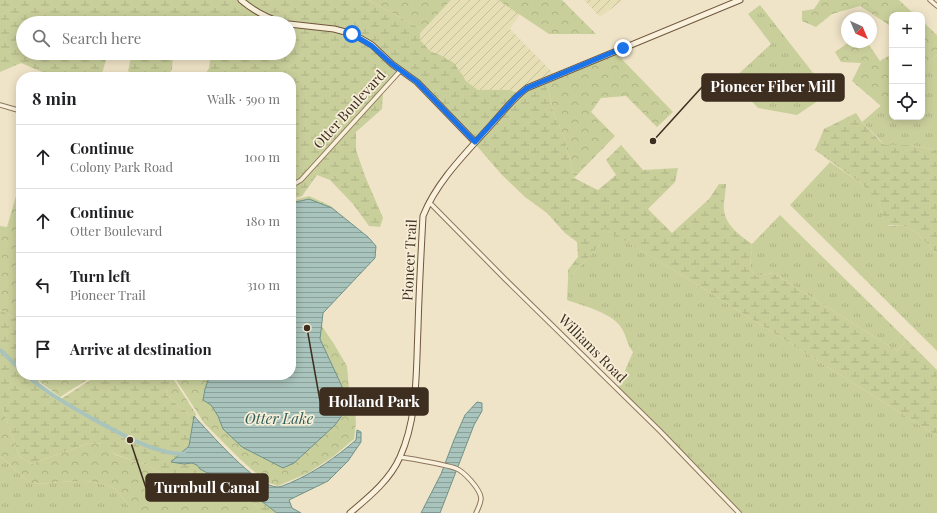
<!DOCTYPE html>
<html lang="en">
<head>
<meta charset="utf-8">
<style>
	body { margin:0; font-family:"Playfair Display",serif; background:#f2f2f2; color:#202124 }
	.controls { position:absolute; right:12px; top:12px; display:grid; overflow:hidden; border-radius:8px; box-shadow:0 2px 10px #0003 }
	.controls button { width:36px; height:36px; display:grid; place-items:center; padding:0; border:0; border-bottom:1px solid #e0e0e0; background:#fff; color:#202124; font:20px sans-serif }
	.compass { position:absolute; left:841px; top:12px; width:36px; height:36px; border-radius:50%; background:#fff; box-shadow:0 2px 10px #0003; rotate:136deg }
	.stop { position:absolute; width:12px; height:12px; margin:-9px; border:3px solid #1a73e8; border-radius:50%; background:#fff }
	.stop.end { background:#1a73e8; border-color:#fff; box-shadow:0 1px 4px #0008 }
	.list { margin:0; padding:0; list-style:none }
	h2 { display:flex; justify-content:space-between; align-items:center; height:52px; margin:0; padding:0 16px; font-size:17px }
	h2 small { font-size:13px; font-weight:400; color:#757577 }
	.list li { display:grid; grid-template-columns:26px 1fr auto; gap:12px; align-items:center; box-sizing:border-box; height:64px; padding:0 16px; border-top:1px solid #e0e0e0 }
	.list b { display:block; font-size:15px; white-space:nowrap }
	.list p { margin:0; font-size:13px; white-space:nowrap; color:#757577 }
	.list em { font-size:13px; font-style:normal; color:#757577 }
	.icon { flex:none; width:22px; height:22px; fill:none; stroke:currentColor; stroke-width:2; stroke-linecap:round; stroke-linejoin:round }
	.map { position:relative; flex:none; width:937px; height:513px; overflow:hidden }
	.search { position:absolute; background:#fff; box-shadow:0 2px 10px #0003; left:16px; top:16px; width:280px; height:44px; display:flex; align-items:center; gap:10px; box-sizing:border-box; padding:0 14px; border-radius:22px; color:#757577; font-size:15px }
	.panel { position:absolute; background:#fff; box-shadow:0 2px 10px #0003; left:16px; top:72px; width:280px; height:308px; border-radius:16px }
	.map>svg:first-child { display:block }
	.farmland { fill:url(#farmland-furrows) }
	.grass { fill:url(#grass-tufts) }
	.forest { fill:url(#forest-crowns) }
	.wetland { fill:url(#wetland-marsh) }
	.water { fill:url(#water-rules); stroke:#6f938a }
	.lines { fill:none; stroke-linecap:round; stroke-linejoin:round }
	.canal { stroke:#a9c4bc; stroke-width:4 }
	.street-casing { stroke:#8d765c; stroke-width:5.5 }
	.secondary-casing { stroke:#6f573f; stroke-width:7 }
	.street { stroke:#faf1dc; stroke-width:3.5 }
	.secondary { stroke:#faf1dc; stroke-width:5 }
	.route { stroke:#1a73e8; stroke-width:5 }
	.labels { text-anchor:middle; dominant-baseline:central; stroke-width:3.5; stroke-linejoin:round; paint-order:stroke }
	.street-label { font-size:14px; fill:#3d2e20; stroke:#f7eed8 }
	.water-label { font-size:15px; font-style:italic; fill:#2f5d5a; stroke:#f7eed8 }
	.leader { fill:none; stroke:#3d2e20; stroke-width:1.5 }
	.callout-dot { fill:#3d2e20; stroke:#f7eed8; stroke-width:1.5 }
	.callout { fill:#3d2e20; stroke:#3d2e20; stroke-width:1.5 }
	.callout-label { font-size:15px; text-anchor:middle; font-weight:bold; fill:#fff }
</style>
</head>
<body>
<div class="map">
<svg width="937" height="513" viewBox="0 0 937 513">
	<defs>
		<pattern id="farmland-furrows" width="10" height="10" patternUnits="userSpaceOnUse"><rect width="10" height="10" fill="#e6deb5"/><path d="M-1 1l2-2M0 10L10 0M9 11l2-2" fill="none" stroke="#c6bf9b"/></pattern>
		<pattern id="grass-tufts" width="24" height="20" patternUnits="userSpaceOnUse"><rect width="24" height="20" fill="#c9cf9b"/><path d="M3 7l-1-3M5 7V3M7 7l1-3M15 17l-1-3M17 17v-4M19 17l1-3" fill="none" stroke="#aeb285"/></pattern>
		<pattern id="forest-crowns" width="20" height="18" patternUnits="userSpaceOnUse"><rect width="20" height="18" fill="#c9cf9b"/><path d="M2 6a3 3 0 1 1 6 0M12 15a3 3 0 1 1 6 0" fill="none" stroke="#aeb285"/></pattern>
		<pattern id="wetland-marsh" width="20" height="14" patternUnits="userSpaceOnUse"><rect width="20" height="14" fill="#c9cf9b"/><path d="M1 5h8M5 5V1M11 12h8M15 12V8" fill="none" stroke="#aeb285"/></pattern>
		<pattern id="water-rules" width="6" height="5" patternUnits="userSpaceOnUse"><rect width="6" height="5" fill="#a9c4bc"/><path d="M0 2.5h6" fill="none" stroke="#8ba098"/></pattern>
	</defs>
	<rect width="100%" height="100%" fill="#f0e4c8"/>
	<!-- farmland -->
	<path class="farmland" d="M451,0H498L520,14L510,29L554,74L526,86L517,93L510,90H478L466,81L440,55L430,51L420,40V33Z
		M584,0H623L600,17Z"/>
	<!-- grass -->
	<path class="grass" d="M760,5L817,78L827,81L837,88L797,115L758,108L732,80L771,44L748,14Z
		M937,55V150L910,145H885L862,122L892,96V117H922V68Z
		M830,162L862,184L875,197L881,209L883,219L889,226L902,225L917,233L937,254V351L790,205Z
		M780,215L907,340L897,351L773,273L756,276L750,269L752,244Z
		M603,227L709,292L937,436V513H740L617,389L622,382L623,375L633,352C627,345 627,337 622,329C614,313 583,306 567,300L568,279L599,246Z
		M0,456L31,484C58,484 88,475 113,488C117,490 119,494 122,497C127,503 129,506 130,513H0Z"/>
	<!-- forest -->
	<path class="forest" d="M368,0H451L423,30Z
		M498,0H562L596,34H549Z
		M820,0H899L915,15H892V27L860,6L832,14L816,27L802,21V11L814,9Z
		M922,21L937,35V55L922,68Z
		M849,42H867L880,61L892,54V96L881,106L852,81L861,63L841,62L835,52Z
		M616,53L673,112L657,127L626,96L601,98L591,112L615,136L574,178L564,137L553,111L549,93L544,83Z
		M21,179V321L0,310V226L7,227Z
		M309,196L331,206L370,252L313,313L334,344L347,366L350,399L411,406L410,412L355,406L356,423L354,439L334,456L308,473L278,486L266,482L240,459L204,423L173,375H291V201Z
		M42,375H95L60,397L40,382Z
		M172,377L196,414L195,417L187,414L186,411L179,407L166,394Z
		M0,406L3,409L19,456L31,464L89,443L103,444L116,455L147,465L168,477L212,487L251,502L265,513H130C129,506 127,503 122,497C119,494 117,490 113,488C88,475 58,484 31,484L0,456Z"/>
	<!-- wetland -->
	<path class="wetland" d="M0,0H238L251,10L277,23H23V53H108L101,77H54L21,63L0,72Z
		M244,0H368L423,30L420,33V40L430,51L440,55L454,63L466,81L478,90H510L517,93L475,139L373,44L344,29L335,27L297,24L274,18L253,7Z
		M289,26C298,28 307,28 317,29C325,29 333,31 341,33C365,38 384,58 403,74L396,77L383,92L382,109L356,132V150L365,176L383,218L380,227L369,226L353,204L330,180L317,175L302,196L291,199V77H204L209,68L211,53H289Z
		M132,53H173L172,70L165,77H135L128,71Z
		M544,83L549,93L553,111L564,137L574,178L598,190L616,175L606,160L621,145L643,170L678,168L675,182L648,209L672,233L709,199L719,184H726C726,193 723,202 724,210C725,225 741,236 752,244L750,269L756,276L773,273L897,351L907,340L937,370V436L709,292L604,228L599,246L568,279V270L578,257L577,242L565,233L547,213L525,197L502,175L476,145L517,98L529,89Z
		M856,113L862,122L878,139L885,145H910L937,150V254L917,233L902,225H887L883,219L881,209L875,198L862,184L815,150L824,129Z
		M0,310L21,321V375H40L39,384L59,399H61L98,375H171L172,377L166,394L179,407L186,411L187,414L194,416L189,446L172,462L184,464L192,463L197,465L200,469L211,475L221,478L224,483L253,495L277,513H265L251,502L212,487L168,477L147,465L117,455L103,446V444L89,443L31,464L19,456L3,409L0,406Z"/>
	<!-- water -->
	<path class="water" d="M309,199L332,208L368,237L376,246L375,258L323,313L320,339L344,391L343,414L335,425L294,463L283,468L242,447L223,429L218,416L211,405L203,400L205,389L210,375H291V206L296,202Z
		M477,402L482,403V411L474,425L440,513H421L441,474L454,440L465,415Z
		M194,416C209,432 257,488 278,487C282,487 286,484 290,483C315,472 335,458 356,440L357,430L361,432V442L348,461L328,481L289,500L292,508L301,513H277L253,495L224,483L221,478L211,475L200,469L197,465L192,463L184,464L171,462L189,446Z"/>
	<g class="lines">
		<!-- canal -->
		<path class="canal" d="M0,350L21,370
			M26,375C47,393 70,406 93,419C119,433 154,454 185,454"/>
		<!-- street casing -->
		<g class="street-casing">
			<path id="street" d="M930,0L937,6
				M0,105L21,111
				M291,183H296L301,180L401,70
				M429,202L505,279L660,431L739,513
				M400,457C418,460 438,463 455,468C464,471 480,489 481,498C481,503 478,509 476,513"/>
		</g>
		<!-- secondary casing -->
		<g class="secondary-casing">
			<path id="secondary" d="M241,0C254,11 268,19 285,23
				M289,24L334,29L353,34L372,45L392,64L417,82L475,142
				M350,513C369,497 390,480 400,457C418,417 416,371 418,328C419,291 421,253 423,216C437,181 466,153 491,125C503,112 513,98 527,88L740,0"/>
		</g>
		<!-- street -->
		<use href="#street" class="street"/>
		<!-- secondary -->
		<use href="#secondary" class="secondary"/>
	</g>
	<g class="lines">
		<!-- route -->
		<path class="route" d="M352,34L372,46L392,64L417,82L475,142L516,97L527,88L623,48"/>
	</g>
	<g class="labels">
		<!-- street labels -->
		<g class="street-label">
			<text transform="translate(349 109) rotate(-48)">Otter Boulevard</text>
			<text transform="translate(409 260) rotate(-87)">Pioneer Trail</text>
			<text transform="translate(593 348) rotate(45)">Williams Road</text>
		</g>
		<!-- water labels -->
		<g class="water-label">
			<text x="279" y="418">Otter Lake</text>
		</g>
	</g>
	<!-- callouts -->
	<path class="leader" d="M653 141L702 87M307 328L320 401M130 440L146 488"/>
	<g class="callout-dot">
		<circle cx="653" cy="141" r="4"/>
		<circle cx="307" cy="328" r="4"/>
		<circle cx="130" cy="440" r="4"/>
	</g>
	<g class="callout">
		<rect x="702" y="74" width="142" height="27" rx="4"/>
		<rect x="320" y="388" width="108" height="27" rx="4"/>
		<rect x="146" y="474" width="122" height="27" rx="4"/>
	</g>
	<g class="callout-label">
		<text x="773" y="92">Pioneer Fiber Mill</text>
		<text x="374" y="407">Holland Park</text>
		<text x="207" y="493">Turnbull Canal</text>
	</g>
</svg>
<div class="controls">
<button>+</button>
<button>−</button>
<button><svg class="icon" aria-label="locate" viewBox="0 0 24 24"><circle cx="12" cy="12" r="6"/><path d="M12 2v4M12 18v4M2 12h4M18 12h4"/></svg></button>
</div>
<svg class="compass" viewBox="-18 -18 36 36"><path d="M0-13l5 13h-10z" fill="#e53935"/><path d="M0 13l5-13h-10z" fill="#757577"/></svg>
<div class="stop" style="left:352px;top:34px"></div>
<div class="stop end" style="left:623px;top:48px"></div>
<div class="search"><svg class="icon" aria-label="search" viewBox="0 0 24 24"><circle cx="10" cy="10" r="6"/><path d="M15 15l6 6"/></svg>Search here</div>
<section class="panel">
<h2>8 min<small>Walk · 590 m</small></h2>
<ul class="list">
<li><svg class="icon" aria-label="ahead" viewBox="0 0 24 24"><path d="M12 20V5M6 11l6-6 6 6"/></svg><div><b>Continue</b><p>Colony Park Road</p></div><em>100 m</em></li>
<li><svg class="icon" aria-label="ahead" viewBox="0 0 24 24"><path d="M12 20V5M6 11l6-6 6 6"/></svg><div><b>Continue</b><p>Otter Boulevard</p></div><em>180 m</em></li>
<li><svg class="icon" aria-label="left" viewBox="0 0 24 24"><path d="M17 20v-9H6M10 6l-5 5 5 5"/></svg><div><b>Turn left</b><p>Pioneer Trail</p></div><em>310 m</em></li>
<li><svg class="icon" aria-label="arrive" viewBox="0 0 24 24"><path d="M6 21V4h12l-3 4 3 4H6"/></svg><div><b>Arrive at destination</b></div></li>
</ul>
</section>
</div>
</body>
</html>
